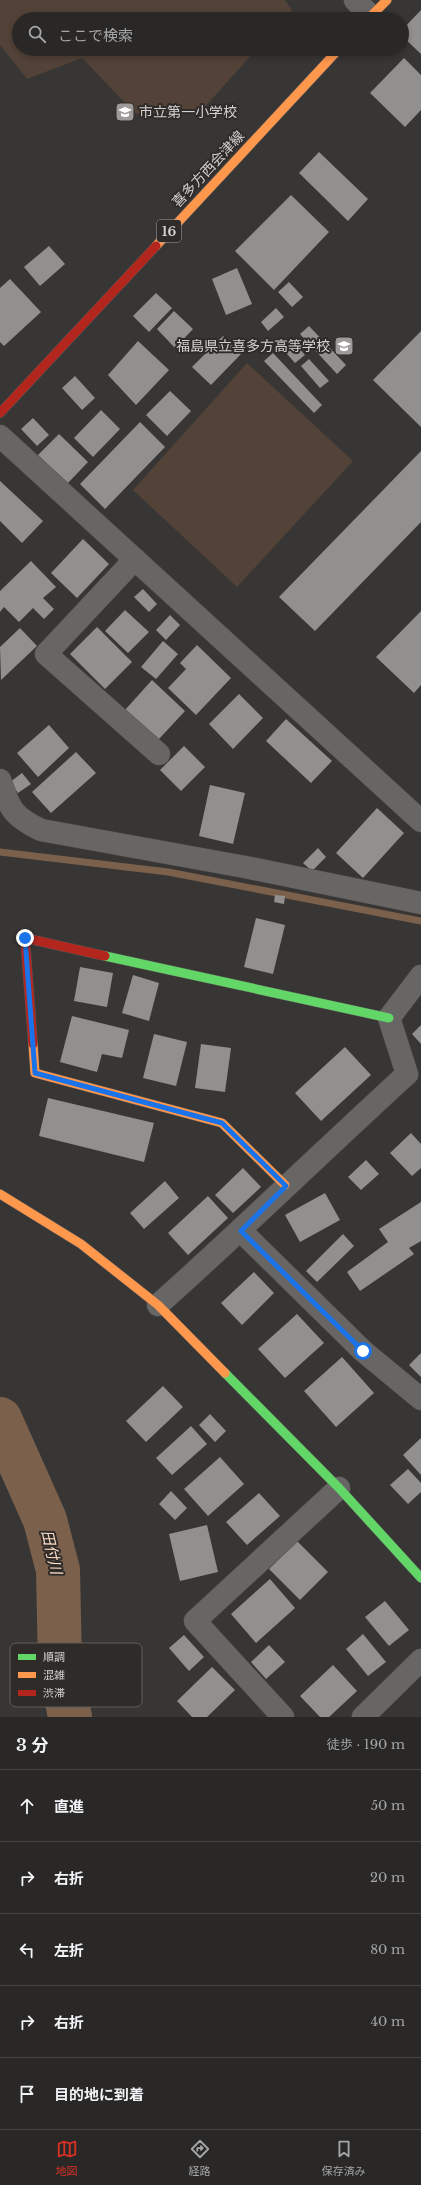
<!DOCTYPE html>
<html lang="ja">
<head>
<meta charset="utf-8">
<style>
	body { margin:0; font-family:"Libre Baskerville","Noto Sans JP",serif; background:#32302f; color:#f1f3f6 }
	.stop { position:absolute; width:12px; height:12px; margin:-9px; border:3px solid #1a73e8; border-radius:50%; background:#fff }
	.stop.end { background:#1a73e8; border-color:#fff; box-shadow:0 1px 4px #0008 }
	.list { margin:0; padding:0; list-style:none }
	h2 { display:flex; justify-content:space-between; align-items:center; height:52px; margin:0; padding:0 16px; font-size:17px }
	h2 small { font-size:13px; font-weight:400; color:#a5a6a7 }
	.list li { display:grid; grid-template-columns:26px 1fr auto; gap:12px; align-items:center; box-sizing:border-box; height:72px; padding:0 16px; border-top:1px solid #464444 }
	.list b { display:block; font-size:15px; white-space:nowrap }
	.list em { font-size:13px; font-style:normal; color:#a5a6a7 }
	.icon { flex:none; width:22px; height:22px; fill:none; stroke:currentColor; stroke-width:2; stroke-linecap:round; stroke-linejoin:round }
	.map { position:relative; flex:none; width:421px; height:1717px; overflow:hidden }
	.search { position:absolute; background:#2a2827; box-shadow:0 2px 6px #0003; left:12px; right:12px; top:12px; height:44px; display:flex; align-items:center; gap:10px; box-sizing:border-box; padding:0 14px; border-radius:22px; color:#a5a6a7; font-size:15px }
	.sheet { height:412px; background:#2a2827 }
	nav { display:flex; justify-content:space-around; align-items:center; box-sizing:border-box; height:56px; border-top:1px solid #464444; background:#2a2827; font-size:11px; color:#a5a6a7 }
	nav a { display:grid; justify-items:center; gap:2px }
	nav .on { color:#d93025 }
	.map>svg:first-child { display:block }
	.green { fill:#524237 }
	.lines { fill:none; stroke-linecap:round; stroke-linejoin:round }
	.stream { stroke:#7b604c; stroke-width:7 }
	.river { stroke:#7b604c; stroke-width:44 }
	.building { fill:#91908e }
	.street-casing { stroke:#565453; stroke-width:23 }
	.fast-casing { stroke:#565453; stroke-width:10 }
	.slow-casing { stroke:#565453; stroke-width:10 }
	.jam-casing { stroke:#565453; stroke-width:10 }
	.street { stroke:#686665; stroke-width:22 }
	.fast { stroke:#63d668; stroke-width:9 }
	.slow { stroke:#ff974d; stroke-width:9 }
	.jam { stroke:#b3261e; stroke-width:9 }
	.route { stroke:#1a73e8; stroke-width:5 }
	.labels { text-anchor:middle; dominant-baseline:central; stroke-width:4; stroke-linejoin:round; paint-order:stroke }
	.shield { fill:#2f2b29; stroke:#a29e9d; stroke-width:1 }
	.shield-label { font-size:13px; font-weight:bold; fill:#d3d0cf }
	.poi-label { font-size:14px; fill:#d3d0cf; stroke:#2f2b29; text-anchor:start }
	.street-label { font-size:14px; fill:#d3d0cf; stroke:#2f2b29 }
	.water-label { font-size:15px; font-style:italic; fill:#fedcc5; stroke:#2f2b29 }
	.key { fill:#2f2b29; stroke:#605d5b; stroke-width:1 }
	.key-label { font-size:11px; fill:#d3d0cf }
</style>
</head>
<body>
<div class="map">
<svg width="421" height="1717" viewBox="0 0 421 1717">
	<rect width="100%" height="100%" fill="#383634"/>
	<!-- green -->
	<path class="green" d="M0,0H285L292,10L284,19H19V49H257L202,110L136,114L82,58L27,79L0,45Z
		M247,363L353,461L237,587L133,490Z"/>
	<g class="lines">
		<!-- stream -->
		<path class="stream" d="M0,852L168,872L421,921"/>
		<!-- river -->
		<path class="river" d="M0,1419L45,1520L58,1570L60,1664L70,1717"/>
	</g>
	<!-- building -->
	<path class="building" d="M421,10V54L402,36V30Z
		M404,58L421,75V110L405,127L370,93Z
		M319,152L368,199L348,221L299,173Z
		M291,195L329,232L274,290L235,251Z
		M49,246L65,264L40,286L24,267Z
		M237,268L252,304L226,315L212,279Z
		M10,279L41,312L4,346L0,342V288Z
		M289,282L303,297L292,307L278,292Z
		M156,293L172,308L149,332L133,316Z
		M276,308L284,317L268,331L261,322Z
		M174,311L193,329L175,348L157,329Z
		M309,326L346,365L337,374L300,334Z
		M421,331V427L373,380Z
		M223,336L241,354L211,385L192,367Z
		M290,338L305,355L295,363L280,346Z
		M138,341L169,370L136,405L108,375Z
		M273,353L322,405L314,413L264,361Z
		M309,359L329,381L320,388L301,366Z
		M75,376L95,398L82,410L62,388Z
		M170,391L191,411L167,436L146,415Z
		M101,410L120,429L93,457L74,438Z
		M33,418L49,435L37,446L21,429Z
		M140,422L165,447L105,509L80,484Z
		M59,434L88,462L67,484L38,455Z
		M421,451V522L315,631L279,597Z
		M0,481L43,521L22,543L0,521Z
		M83,539L109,564L77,598L51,573Z
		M31,561L56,587L43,598L54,609L44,619L33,608L19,622L4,607L0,612V591Z
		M143,589L157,604L149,612L134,597Z
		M125,610L149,632L128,653L105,631Z
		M421,611V685L414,693L376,657Z
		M170,615L180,625L166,640L156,630Z
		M97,627L132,662L105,689L70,654Z
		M20,628L37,646L1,680L0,647Z
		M163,641L178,654L156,679L141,667Z
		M197,645L231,678L196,715L168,688L186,669L180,663Z
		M152,680L185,711L158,740L125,710Z
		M239,694L263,718L233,749L209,724Z
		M286,719L332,761L311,783L266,741Z
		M49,725L69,748L38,777L17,753Z
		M184,746L205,767L181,791L160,770Z
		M76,752L96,773L51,813L32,792Z
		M22,773L31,784L18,793L10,782Z
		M210,785L245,793L233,844L199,836Z
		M377,808L404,833L363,878L336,853Z
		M318,848L326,857L312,871L303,863Z
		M275,895L285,896L284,904L274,902Z
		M256,918L285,925L273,974L244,967Z
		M80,967L113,973L107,1007L74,1001Z
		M133,975L159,983L149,1021L122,1013Z
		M72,1016L129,1030L122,1058L102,1054L97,1072L60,1062Z
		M421,1025V1044L412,1034Z
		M154,1034L187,1042L176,1086L143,1078Z
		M201,1044L231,1048L225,1092L195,1088Z
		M345,1047L371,1075L321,1121L295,1093Z
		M48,1098L154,1123L144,1162L39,1136Z
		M411,1133L421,1144V1168L412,1176L390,1153Z
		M366,1160L379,1174L361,1190L348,1177Z
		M243,1168L261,1187L233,1213L215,1195Z
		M165,1181L179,1198L144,1229L130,1213Z
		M325,1193L340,1220L300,1242L285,1215Z
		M208,1196L228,1218L188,1255L168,1233Z
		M421,1202V1241L409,1248L414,1254L360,1291L347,1272L388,1242L379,1229Z
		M343,1234L354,1246L317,1282L306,1271Z
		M254,1272L274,1293L242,1325L221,1303Z
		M297,1314L324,1343L285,1378L258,1349Z
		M421,1353V1377L409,1365Z
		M342,1357L374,1393L336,1427L304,1391Z
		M163,1386L183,1407L146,1442L126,1421Z
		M210,1414L226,1431L215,1442L199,1425Z
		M191,1426L207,1444L172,1475L156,1458Z
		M421,1438V1475L403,1455Z
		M220,1457L244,1484L208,1516L184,1489Z
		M408,1469L421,1483V1492L408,1504L390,1485Z
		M171,1491L187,1508L175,1520L159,1504Z
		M259,1493L280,1516L247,1545L226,1522Z
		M207,1525L218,1572L180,1581L169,1534Z
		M297,1541L328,1572L300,1600L269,1569Z
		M270,1579L295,1608L256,1643L231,1614Z
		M385,1601L409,1630L389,1646L365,1617Z
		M363,1634L386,1662L368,1676L346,1649Z
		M184,1635L204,1657L189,1671L169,1648Z
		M269,1645L285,1662L266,1679L251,1662Z
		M333,1665L357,1691L329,1717H320L300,1696Z
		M212,1667L235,1690L207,1717H192L177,1701Z"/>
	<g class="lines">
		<!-- street casing -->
		<g class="street-casing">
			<path id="street" d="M355,0L371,16
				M0,436L421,821
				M135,559L46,654L159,754
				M0,780C10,809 12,816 41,830L245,867L421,903
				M241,1231L363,1351L421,1399
				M158,1305C243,1229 324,1150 407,1074L389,1018L421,976
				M283,1717L195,1621L339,1488
				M363,1717L421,1660"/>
		</g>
		<!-- fast casing -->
		<g class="fast-casing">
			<path id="fast" d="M105,956L389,1018
				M225,1373L339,1488L421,1578"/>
		</g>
		<!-- slow casing -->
		<g class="slow-casing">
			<path id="slow" d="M368,19L387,0
				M156,246L339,49
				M33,1044L35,1073L222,1123L285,1185
				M0,1194L81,1244L158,1305L225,1373"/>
		</g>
		<!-- jam casing -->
		<g class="jam-casing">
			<path id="jam" d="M0,413L156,246
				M33,1044L25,938L105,956"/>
		</g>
		<!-- street -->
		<use href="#street" class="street"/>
		<!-- fast -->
		<use href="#fast" class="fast"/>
		<!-- slow -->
		<use href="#slow" class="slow"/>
		<!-- jam -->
		<use href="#jam" class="jam"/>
	</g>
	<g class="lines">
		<!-- route -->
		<path class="route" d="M25,938L35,1073L222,1123L286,1186L241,1231L363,1351"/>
	</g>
	<!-- icons -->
	<defs>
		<g id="school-square" transform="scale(1)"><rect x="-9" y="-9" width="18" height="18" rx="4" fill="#9d9a99" stroke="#2f2b29"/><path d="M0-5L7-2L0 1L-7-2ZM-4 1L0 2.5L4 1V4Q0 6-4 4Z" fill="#fff"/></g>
	</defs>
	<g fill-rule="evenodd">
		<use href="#school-square" x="125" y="112"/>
		<use href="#school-square" x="344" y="346"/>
	</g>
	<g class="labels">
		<!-- shield labels -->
		<rect class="shield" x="157" y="220" width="24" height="22" rx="3"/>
		<g class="shield-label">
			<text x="169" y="231">16</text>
		</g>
		<!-- poi labels -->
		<g class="poi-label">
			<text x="139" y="112">市立第一小学校</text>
			<text x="330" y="346" text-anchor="end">福島県立喜多方高等学校</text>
		</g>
		<!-- street labels -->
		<g class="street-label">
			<text transform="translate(208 169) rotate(-47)">喜多方西会津線</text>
		</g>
		<!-- water labels -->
		<g class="water-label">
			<text transform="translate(52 1552) rotate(77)">田付川</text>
		</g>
	</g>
	<!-- legend -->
	<rect x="10" y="1643" width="132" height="64" rx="6" class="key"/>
	<rect x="18" y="1654" width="18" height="6" fill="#63d668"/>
	<rect x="18" y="1672" width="18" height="6" fill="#ff974d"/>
	<rect x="18" y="1690" width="18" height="6" fill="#b3261e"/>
	<g class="key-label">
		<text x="43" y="1661">順調</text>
		<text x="43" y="1679">混雑</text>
		<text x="43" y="1697">渋滞</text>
	</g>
</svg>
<div class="stop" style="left:363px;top:1351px"></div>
<div class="stop end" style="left:25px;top:938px"></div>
<div class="search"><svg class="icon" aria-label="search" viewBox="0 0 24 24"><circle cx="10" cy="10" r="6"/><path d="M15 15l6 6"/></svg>ここで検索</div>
</div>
<section class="sheet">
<h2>3 分<small>徒歩 · 190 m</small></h2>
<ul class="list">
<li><svg class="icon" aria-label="ahead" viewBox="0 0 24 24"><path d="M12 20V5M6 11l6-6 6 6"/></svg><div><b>直進</b></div><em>50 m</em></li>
<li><svg class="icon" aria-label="right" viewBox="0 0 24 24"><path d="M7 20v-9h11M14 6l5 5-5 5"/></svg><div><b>右折</b></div><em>20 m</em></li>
<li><svg class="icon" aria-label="left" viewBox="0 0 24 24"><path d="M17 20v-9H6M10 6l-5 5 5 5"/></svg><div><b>左折</b></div><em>80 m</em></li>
<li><svg class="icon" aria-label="right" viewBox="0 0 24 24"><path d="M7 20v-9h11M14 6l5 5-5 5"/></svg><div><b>右折</b></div><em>40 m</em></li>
<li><svg class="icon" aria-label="arrive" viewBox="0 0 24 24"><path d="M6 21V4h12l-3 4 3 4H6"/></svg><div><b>目的地に到着</b></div></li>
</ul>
</section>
<nav>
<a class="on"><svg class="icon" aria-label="map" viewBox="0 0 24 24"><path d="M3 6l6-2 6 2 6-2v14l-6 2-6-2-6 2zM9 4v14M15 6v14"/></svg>地図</a>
<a><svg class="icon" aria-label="directions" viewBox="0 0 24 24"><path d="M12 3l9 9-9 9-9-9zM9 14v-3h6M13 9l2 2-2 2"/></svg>経路</a>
<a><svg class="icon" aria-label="saved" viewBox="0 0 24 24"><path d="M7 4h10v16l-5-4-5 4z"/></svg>保存済み</a>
</nav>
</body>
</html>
